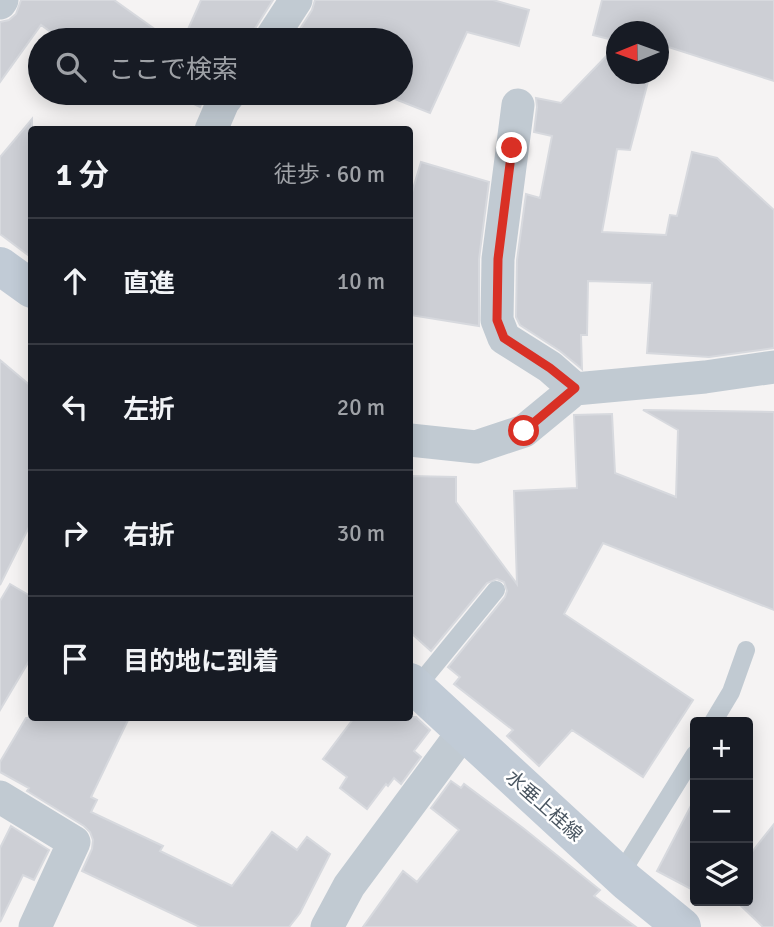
<!DOCTYPE html>
<html lang="ja">
<head>
<meta charset="utf-8">
<style>
	body { margin:0; font-family:Signika,"Noto Sans JP",sans-serif; background:#242831; color:#f1f3f6 }
	.controls { position:absolute; right:21px; bottom:21px; display:grid; overflow:hidden; border-radius:7px; box-shadow:0 4px 18px #0003 }
	.controls button { width:63px; height:63px; display:grid; place-items:center; padding:0; border:0; border-bottom:2px solid #363941; background:#171b24; color:#f1f3f6; font:35px sans-serif }
	.compass { position:absolute; left:606px; top:21px; width:63px; height:63px; border-radius:50%; background:#171b24; box-shadow:0 4px 18px #0003; rotate:269deg }
	.stop { position:absolute; width:21px; height:21px; margin:-16px; border:5px solid #d93025; border-radius:50%; background:#fff }
	.stop.end { background:#d93025; border-color:#fff; box-shadow:0 2px 7px #0008 }
	.list { margin:0; padding:0; list-style:none }
	h2 { display:flex; justify-content:space-between; align-items:center; height:91px; margin:0; padding:0 28px; font-size:30px }
	h2 small { font-size:23px; font-weight:400; color:#9ea1a6 }
	.list li { display:grid; grid-template-columns:46px 1fr auto; gap:21px; align-items:center; box-sizing:border-box; height:126px; padding:0 28px; border-top:2px solid #363941 }
	.list b { display:block; font-size:26px; white-space:nowrap }
	.list em { font-size:23px; font-style:normal; color:#9ea1a6 }
	.icon { flex:none; width:38px; height:38px; fill:none; stroke:currentColor; stroke-width:2; stroke-linecap:round; stroke-linejoin:round }
	.map { position:relative; flex:none; width:774px; height:927px; overflow:hidden }
	.search { position:absolute; background:#171b24; box-shadow:0 4px 18px #0003; left:28px; top:28px; width:385px; height:77px; display:flex; align-items:center; gap:18px; box-sizing:border-box; padding:0 24px; border-radius:38px; color:#9ea1a6; font-size:26px }
	.panel { position:absolute; background:#171b24; box-shadow:0 4px 18px #0003; left:28px; top:126px; width:385px; height:595px; border-radius:7px }
	.map>svg:first-child { display:block }
	.building { fill:#cdcfd5; stroke:#d7d9de; stroke-width:2 }
	.lines { fill:none; stroke-linecap:round; stroke-linejoin:round }
	.service { stroke:#c1cad2; stroke-width:18 }
	.minor { stroke:#c1cad2; stroke-width:33 }
	.secondary { stroke:#c1cbd6; stroke-width:38 }
	.route { stroke:#d93025; stroke-width:9 }
	.labels { text-anchor:middle; dominant-baseline:central; stroke-width:5; stroke-linejoin:round; paint-order:stroke }
	.street-label { font-size:19px; fill:#4a5661; stroke:#fff }
</style>
</head>
<body>
<div class="map">
<svg width="774" height="927" viewBox="0 0 774 927">
	<rect width="100%" height="100%" fill="#f5f3f3"/>
	<!-- building -->
	<path class="building" d="M21,0H114L170,40H62L41,25L0,82V22L9,20L16,14Z
		M201,0H273L254,30L251,40L236,35L234,40H177L181,31L186,34Z
		M315,0H493L529,10L519,46L467,32L430,113L380,93H401V40H293L312,10Z
		M602,0H774V81L659,44V32H617V41L593,35Z
		M617,45V74H650L630,150L617,149L602,232L666,235L670,215L677,216L692,152L717,158L774,210V348L709,357L647,353L652,283L588,281L587,335H581L582,369L560,351L520,325L516,317L517,260L526,194L540,198L552,136L534,132L537,107L536,98L561,103Z
		M170,93H206L200,107Z
		M32,119V258L0,234V157Z
		M421,162L489,182L479,259V326L410,315V199Z
		M0,360L32,387V521L0,585Z
		M643,410L774,412V610L603,543L564,614L693,700L643,777L572,730L539,766L507,736L513,730L454,684L460,677L448,667L505,597L507,591L504,582L497,579L487,583L431,651L410,632V476L456,477V502L517,584L514,491L577,488L574,415L612,414L615,473L676,497L678,430Z
		M10,584L32,597V656L0,710V601Z
		M416,717L430,730L414,751L421,757L401,784L394,778L388,786L386,784L367,809L340,788L347,777L323,759L354,718Z
		M26,718H129L91,797L97,800L91,812L163,846L160,851L232,886L272,832L297,850L307,837L330,854L300,913L289,927H200L82,871L92,849L93,840L90,832L84,826L27,791L29,788L0,772V762Z
		M451,781L461,788L464,784L523,828L600,890L594,896L636,927H363L403,871L417,882L459,830L431,808Z
		M695,798V891L657,871Z
		M774,824V927H763L736,901H748V857Z
		M11,826L49,850L34,880L23,875L0,922V848Z"/>
	<g class="lines">
		<!-- service -->
		<path class="service" d="M416,688L496,590
			M713,722L731,692L746,650
			M620,875L695,754"/>
		<!-- minor -->
		<path class="minor" d="M0,3L2,0
			M270,40L296,0
			M518,105L498,259L497,320L504,338L550,367L575,389
			M211,130L223,102L230,93
			M410,440L476,447L524,431L575,389L705,377L774,367
			M0,797L74,842L35,927
			M327,927L349,886L463,732"/>
		<!-- secondary -->
		<path class="secondary" d="M0,266L32,289
			M410,682L627,882L682,927"/>
	</g>
	<g class="lines">
		<!-- route -->
		<path class="route" d="M512,148L498,259L497,320L504,338L550,368L575,388L524,431"/>
	</g>
	<g class="labels">
		<!-- street labels -->
		<g class="street-label">
			<text transform="translate(544 806) rotate(42)">水垂上桂線</text>
		</g>
	</g>
</svg>
<div class="controls">
<button>+</button>
<button>−</button>
<button><svg class="icon" aria-label="layers" viewBox="0 0 24 24"><path d="M12 4l9 5-9 5-9-5zM3 14l9 5 9-5"/></svg></button>
</div>
<svg class="compass" viewBox="-18 -18 36 36"><path d="M0-13l5 13h-10z" fill="#e53935"/><path d="M0 13l5-13h-10z" fill="#9ea1a6"/></svg>
<div class="stop" style="left:524px;top:431px"></div>
<div class="stop end" style="left:512px;top:148px"></div>
<div class="search"><svg class="icon" aria-label="search" viewBox="0 0 24 24"><circle cx="10" cy="10" r="6"/><path d="M15 15l6 6"/></svg>ここで検索</div>
<section class="panel">
<h2>1 分<small>徒歩 · 60 m</small></h2>
<ul class="list">
<li><svg class="icon" aria-label="ahead" viewBox="0 0 24 24"><path d="M12 20V5M6 11l6-6 6 6"/></svg><div><b>直進</b></div><em>10 m</em></li>
<li><svg class="icon" aria-label="left" viewBox="0 0 24 24"><path d="M17 20v-9H6M10 6l-5 5 5 5"/></svg><div><b>左折</b></div><em>20 m</em></li>
<li><svg class="icon" aria-label="right" viewBox="0 0 24 24"><path d="M7 20v-9h11M14 6l5 5-5 5"/></svg><div><b>右折</b></div><em>30 m</em></li>
<li><svg class="icon" aria-label="arrive" viewBox="0 0 24 24"><path d="M6 21V4h12l-3 4 3 4H6"/></svg><div><b>目的地に到着</b></div></li>
</ul>
</section>
</div>
</body>
</html>
